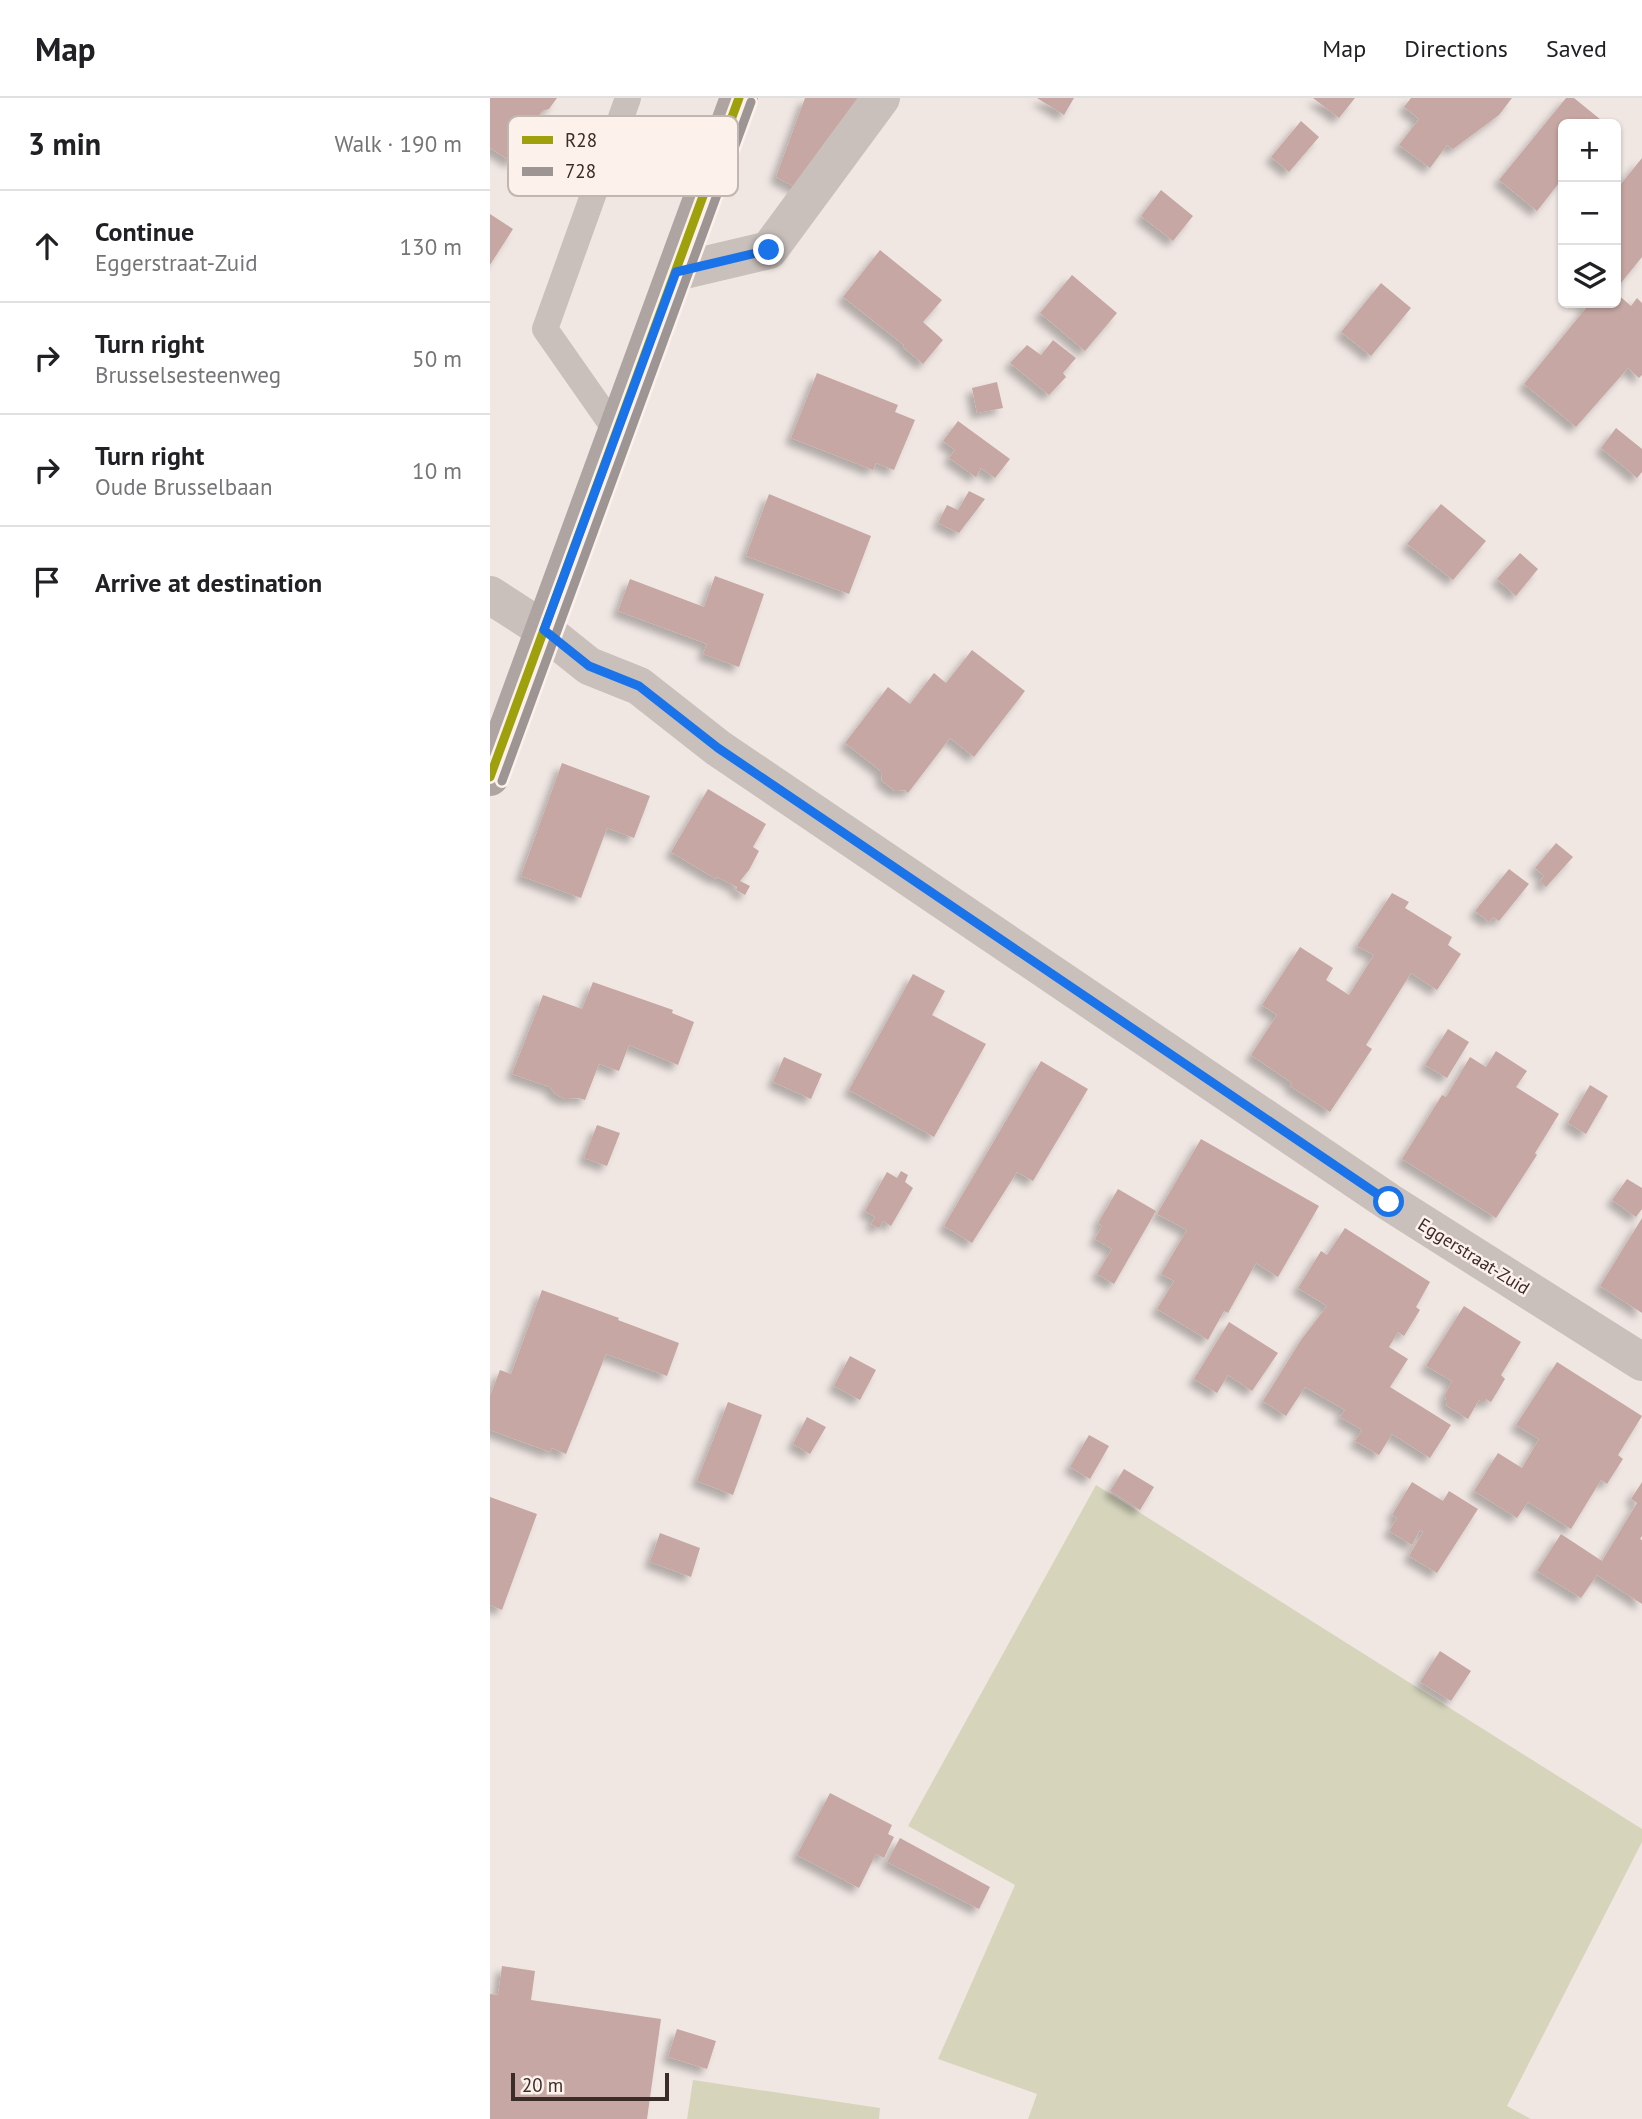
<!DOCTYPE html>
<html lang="en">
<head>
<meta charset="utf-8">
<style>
	body { margin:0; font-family:"PT Sans",sans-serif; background:#f2f2f2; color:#202124 }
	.controls { position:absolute; right:21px; top:21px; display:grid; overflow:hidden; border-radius:10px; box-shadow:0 2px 5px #0004 }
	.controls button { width:63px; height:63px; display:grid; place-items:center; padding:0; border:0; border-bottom:2px solid #e0e0e0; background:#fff; color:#202124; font:35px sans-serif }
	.scale { position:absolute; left:21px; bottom:18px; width:158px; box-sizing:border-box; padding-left:7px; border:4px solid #3b2b29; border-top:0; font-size:19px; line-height:24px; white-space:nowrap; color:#3b2b29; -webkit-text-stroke:5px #fcf1eb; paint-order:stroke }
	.stop { position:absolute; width:21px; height:21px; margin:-16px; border:5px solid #1a73e8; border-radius:50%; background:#fff }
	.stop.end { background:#1a73e8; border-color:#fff; box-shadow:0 2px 7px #0008 }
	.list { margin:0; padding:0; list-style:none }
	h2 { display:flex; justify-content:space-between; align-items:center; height:91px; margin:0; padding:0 28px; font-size:30px }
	h2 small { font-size:23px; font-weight:400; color:#757577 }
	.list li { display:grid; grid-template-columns:46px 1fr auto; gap:21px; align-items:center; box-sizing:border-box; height:112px; padding:0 28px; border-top:2px solid #e0e0e0 }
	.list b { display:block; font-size:26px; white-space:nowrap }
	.list p { margin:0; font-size:23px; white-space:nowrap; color:#757577 }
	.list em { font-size:23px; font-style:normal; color:#757577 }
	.icon { flex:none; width:38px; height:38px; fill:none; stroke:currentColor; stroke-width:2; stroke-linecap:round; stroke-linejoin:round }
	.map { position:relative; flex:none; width:1152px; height:2021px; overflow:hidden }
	header { display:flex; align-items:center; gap:42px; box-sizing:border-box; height:98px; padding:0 35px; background:#fff; border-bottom:2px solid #e0e0e0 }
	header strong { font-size:33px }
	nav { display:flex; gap:38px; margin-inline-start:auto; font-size:24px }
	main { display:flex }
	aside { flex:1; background:#fff }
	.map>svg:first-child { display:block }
	.green { fill:#d6d5bc }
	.building { fill:#c6a7a3; filter:url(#shadow) }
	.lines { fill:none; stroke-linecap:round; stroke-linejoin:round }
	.service { stroke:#c9c0bc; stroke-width:26 }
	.minor { stroke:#c9c0bc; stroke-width:38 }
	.primary { stroke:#aea4a1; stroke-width:38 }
	.bus-1-casing { stroke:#fcf1eb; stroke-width:14 }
	.bus-2-casing { stroke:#fcf1eb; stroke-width:14 }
	.bus-1 { stroke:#9ea10c; stroke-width:9 }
	.bus-2 { stroke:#9d9594; stroke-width:9 }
	.route { stroke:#1a73e8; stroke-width:9 }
	.labels { text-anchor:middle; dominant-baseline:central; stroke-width:5; stroke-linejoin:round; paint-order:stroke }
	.street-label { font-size:18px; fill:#3b2b29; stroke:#fcf1eb }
	.key { fill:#fcf1eb; stroke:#c2b6b1; stroke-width:2 }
	.key-label { font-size:19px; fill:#3b2b29 }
</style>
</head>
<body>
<header>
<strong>Map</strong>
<nav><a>Map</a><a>Directions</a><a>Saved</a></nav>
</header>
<main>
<aside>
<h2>3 min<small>Walk · 190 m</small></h2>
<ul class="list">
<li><svg class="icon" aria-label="ahead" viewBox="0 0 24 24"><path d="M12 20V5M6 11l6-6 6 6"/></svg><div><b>Continue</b><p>Eggerstraat-Zuid</p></div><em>130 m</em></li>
<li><svg class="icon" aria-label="right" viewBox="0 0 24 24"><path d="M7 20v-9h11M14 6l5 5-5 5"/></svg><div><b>Turn right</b><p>Brusselsesteenweg</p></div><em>50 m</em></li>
<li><svg class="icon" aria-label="right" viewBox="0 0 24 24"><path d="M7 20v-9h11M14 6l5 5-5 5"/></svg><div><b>Turn right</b><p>Oude Brusselbaan</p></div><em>10 m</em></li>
<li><svg class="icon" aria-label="arrive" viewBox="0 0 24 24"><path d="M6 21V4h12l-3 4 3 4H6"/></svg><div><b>Arrive at destination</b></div></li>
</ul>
</aside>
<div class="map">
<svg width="1152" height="2021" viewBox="0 0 1152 2021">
	<defs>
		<filter id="shadow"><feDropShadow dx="-6" dy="6" stdDeviation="3.5" flood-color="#0004"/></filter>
	</defs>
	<rect width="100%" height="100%" fill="#f0e7e3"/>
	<!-- green -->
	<path class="green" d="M606,1387L1152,1731V1744L1017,2008L1041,2021H538L547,1996L448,1961L525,1787L418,1728Z
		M203,1982L390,2010L389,2021H197Z"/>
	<!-- building -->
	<path class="building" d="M0,0H67L59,11L52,13L47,21L43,38L33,45L22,64L0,50Z
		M315,0H380L310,92L286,79Z
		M547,0H584L574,17Z
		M823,0H865L849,20Z
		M921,0H1022L1009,17L963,51L957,47L940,70L909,47L929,21L914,9Z
		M1076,0H1084L1116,26H1073V80L1047,113L1009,82Z
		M811,23L829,39L799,74L781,59Z
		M1152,60V159L1126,191V92Z
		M671,92L703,118L683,143L651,118Z
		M0,116L23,131L0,167Z
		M390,152L452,202L433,224L453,242L433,266L413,249L414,247L353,199Z
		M582,177L627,215L595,253L550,215Z
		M891,185L921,210L881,258L851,234Z
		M1126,195L1141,208L1147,200L1152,205V277L1149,280L1138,270L1086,329L1034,286L1096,210L1089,205H1126Z
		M563,242L586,260L573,275L576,279L559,297L520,265L537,247L551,257Z
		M327,275L408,307L405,314L425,322L404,372L386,365L383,372L301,340Z
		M507,284L513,310L487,315L482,290Z
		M468,323L520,361L505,380L491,370L486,379L459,360L465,352L453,343Z
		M1126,330L1152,351V374L1147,380L1111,350Z
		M479,393L495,401L469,435L448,425L457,407L468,412Z
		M279,396L381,438L359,496L256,458Z
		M951,406L996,443L963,482L917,446Z
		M1030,455L1048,471L1026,498L1007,481Z
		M225,478L274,496L249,569L213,556L217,546L128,513L140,481L214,509Z
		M482,552L535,593L484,659L460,640L418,695L415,692L405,693L392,683L391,673L355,645L398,589L420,606L444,575L456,585Z
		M72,665L160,698L144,740L117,730L91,800L31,778Z
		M218,691L276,726L263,749L269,753L259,772L250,783L260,788L255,797L246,792L247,789L227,779L226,781L181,754Z
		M1066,745L1083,759L1056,789L1050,783L1054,778L1045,770Z
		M1019,771L1039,786L1009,823L1003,819L999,824L985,813Z
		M902,795L919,804L915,810L962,839L958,847L971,856L947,892L921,875L876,947L882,951L840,1014L800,988L802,985L761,957L787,917L772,907L810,849L843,870L836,882L859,897L884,857L867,848Z
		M423,876L455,893L442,917L496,946L444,1039L359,992Z
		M103,884L183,912L182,915L204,924L188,967L139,947L129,973L109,966L95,1002L89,1000L75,1001L65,996L60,989L22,976L53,897L92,911Z
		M958,931L979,944L957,980L935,967Z
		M1006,953L1037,973L1026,989L1069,1016L1045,1055L1047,1057L1006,1120L912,1061L952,997L956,999L980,959L996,969Z
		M294,959L332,976L321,1001L283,984Z
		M551,963L598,991L543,1083L527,1074L482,1145L454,1128Z
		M1100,987L1118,998L1096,1036L1078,1025Z
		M107,1027L130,1035L117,1068L94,1060Z
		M711,1041L829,1108L788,1179L766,1165L738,1215L734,1213L718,1242L667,1211L684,1183L671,1176L697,1132L667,1116Z
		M411,1073L418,1077L415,1084L423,1090L401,1128L393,1123L389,1130L381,1126L385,1119L375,1113L397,1074L407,1080Z
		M1137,1081L1152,1090V1111L1146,1119L1122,1102Z
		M628,1091L666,1113L624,1186L607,1176L622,1151L605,1141L612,1128L608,1125Z
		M1152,1120V1215L1110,1188Z
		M855,1130L940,1184L926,1209L930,1212L914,1238L908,1234L899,1249L918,1261L900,1289L961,1327L940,1360L902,1336L889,1357L865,1343L872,1332L850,1319L855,1312L815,1289L796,1318L773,1303L811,1242L837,1208L808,1190L831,1153L837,1157Z
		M52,1192L129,1220L128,1222L189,1245L177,1278L116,1256L76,1356L62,1350L60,1354L0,1332V1298L10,1272L21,1276Z
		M974,1208L1031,1244L1011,1277L1015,1281L1001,1304L996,1301L994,1305L989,1302L978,1321L957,1308L955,1297L962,1283L936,1268Z
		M739,1224L788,1255L762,1293L738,1277L727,1295L704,1281Z
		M360,1258L386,1272L370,1302L344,1288Z
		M1067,1264L1152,1318L1128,1357L1133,1361L1117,1386L1111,1382L1081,1431L1038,1404L1027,1420L984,1393L1008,1355L1032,1370L1049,1341L1026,1327Z
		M238,1304L272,1317L243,1397L207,1383Z
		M317,1319L336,1329L320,1356L303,1346Z
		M599,1337L619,1348L600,1381L580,1369Z
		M634,1371L664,1389L650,1412L620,1393Z
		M922,1384L953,1403L959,1393L988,1411L947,1475L919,1458L933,1434L930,1432L922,1447L899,1433L907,1420L902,1417Z
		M1152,1384V1438L1150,1441L1152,1442V1506L1107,1477L1091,1500L1047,1473L1071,1436L1112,1463L1147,1405L1141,1401Z
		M0,1399L47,1416L12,1512L0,1507Z
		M170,1435L210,1450L201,1479L160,1464Z
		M950,1553L981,1573L961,1603L930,1584Z
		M340,1695L402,1727L398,1736L404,1739L394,1760L386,1756L369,1790L307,1757Z
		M410,1740L500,1789L489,1811L397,1764Z
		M12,1868L45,1873L41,1902L171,1921L157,2021H0V1896L8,1897Z
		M187,1931L226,1943L217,1971L178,1959Z"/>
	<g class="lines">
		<!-- service -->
		<path class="service" d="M127,334L55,231L138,0"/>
		<!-- minor -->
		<path class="minor" d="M186,174L279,152L391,0
			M0,497L54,532L99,568L149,588L228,650L899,1104L1152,1264"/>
		<!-- primary -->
		<path class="primary" d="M0,679L249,0"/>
		<!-- bus-1 casing -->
		<g class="bus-1-casing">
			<path id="bus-1" d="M0,679L249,0"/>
		</g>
		<!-- bus-2 casing -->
		<g class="bus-2-casing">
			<path id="bus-2" d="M12,683L261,4"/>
		</g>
		<!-- bus-1 -->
		<use href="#bus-1" class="bus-1"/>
		<!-- bus-2 -->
		<use href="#bus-2" class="bus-2"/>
	</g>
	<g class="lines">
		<!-- route -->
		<path class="route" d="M279,152L186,174L54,532L99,568L149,588L228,650L899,1104"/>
	</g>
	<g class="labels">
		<!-- street labels -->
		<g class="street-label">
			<text transform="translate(984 1158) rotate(32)">Eggerstraat-Zuid</text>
		</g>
	</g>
	<!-- legend -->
	<rect x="18" y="18" width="230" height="80" rx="10" class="key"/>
	<rect x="32" y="38" width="31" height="8" fill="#9ea10c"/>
	<rect x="32" y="69" width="31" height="9" fill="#9d9594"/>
	<g class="key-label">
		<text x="75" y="49">R28</text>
		<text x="75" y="80">728</text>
	</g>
</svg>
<div class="controls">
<button>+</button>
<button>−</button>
<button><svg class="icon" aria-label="layers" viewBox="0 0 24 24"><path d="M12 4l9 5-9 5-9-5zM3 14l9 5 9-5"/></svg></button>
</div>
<div class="scale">20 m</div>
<div class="stop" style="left:899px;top:1104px"></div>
<div class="stop end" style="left:279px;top:152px"></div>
</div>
</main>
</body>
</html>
